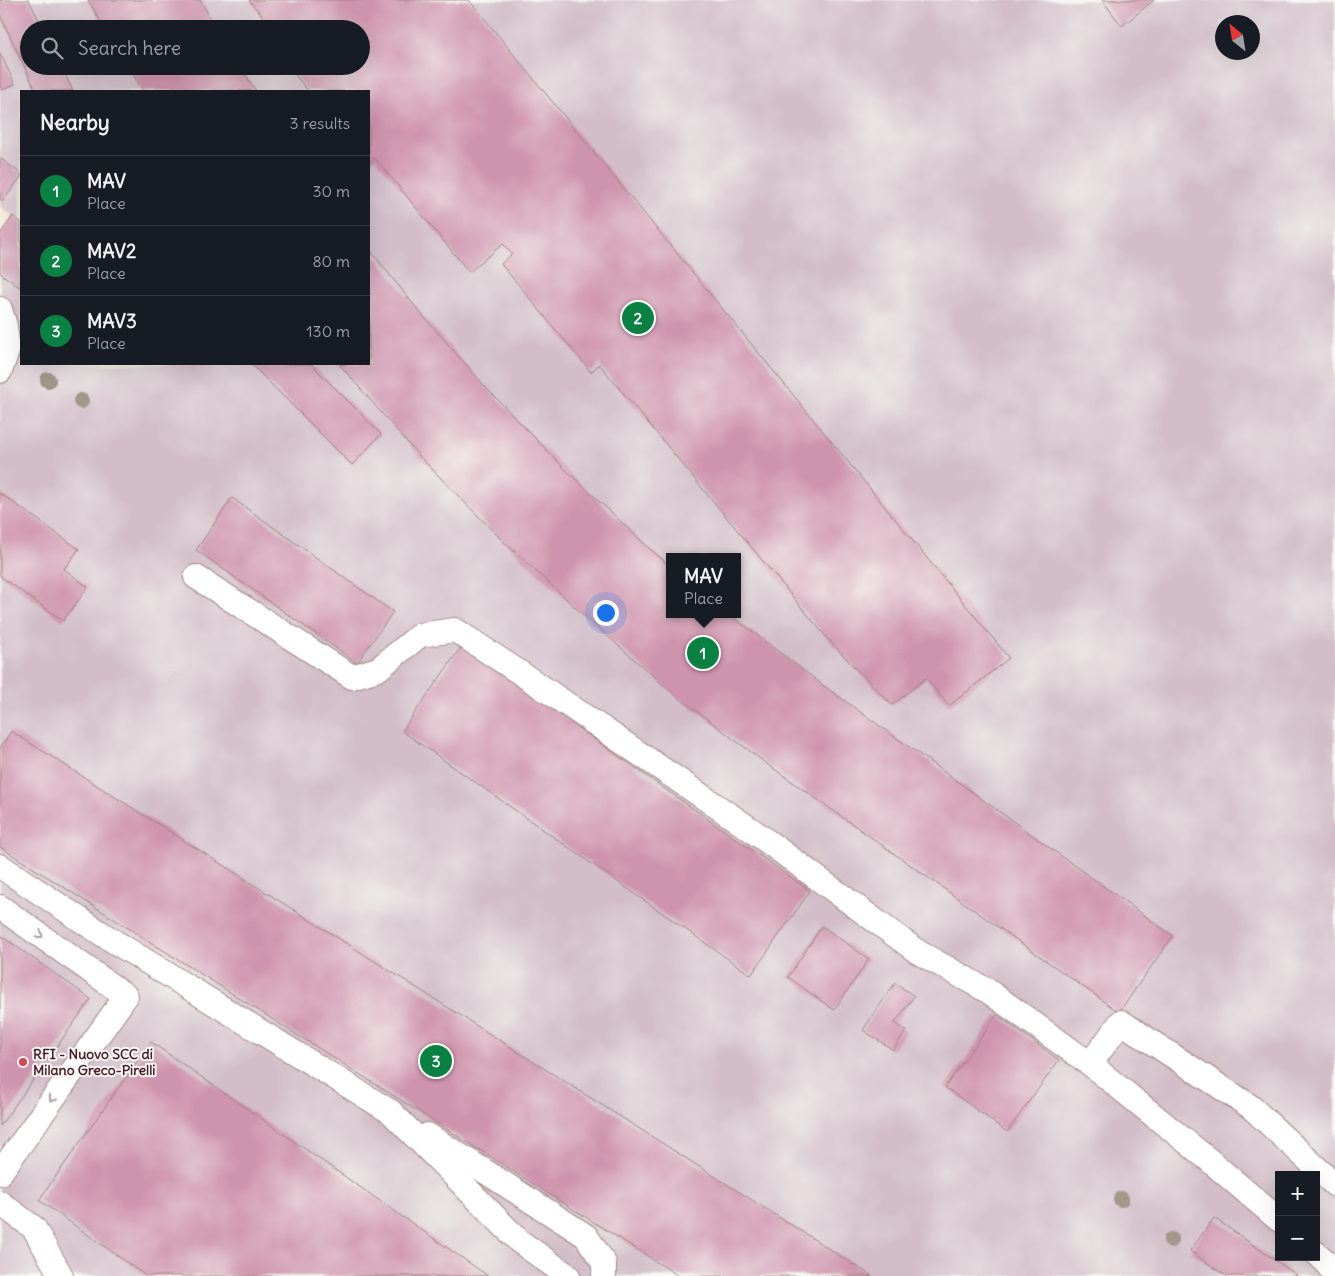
<!DOCTYPE html>
<html lang="en">
<head>
<meta charset="utf-8">
<style>
	body { margin:0; font-family:Delius,sans-serif; background:#242831; color:#f1f3f6 }
	.controls { position:absolute; right:15px; bottom:15px; display:grid; overflow:hidden; border-radius:0px; box-shadow:0 5px 20px #0002 }
	.controls button { width:45px; height:45px; display:grid; place-items:center; padding:0; border:0; border-bottom:1px solid #363941; background:#171b24; color:#f1f3f6; font:25px sans-serif }
	.compass { position:absolute; left:1215px; top:15px; width:45px; height:45px; border-radius:50%; background:#171b24; box-shadow:0 5px 20px #0002; rotate:330deg }
	.you { position:absolute; left:605px; top:612px; width:18px; height:18px; margin:-12px; border:4px solid #fff; border-radius:50%; background:#1a73e8; box-shadow:0 0 0 8px #1a73e833 }
	.badge { display:grid; place-items:center; width:32px; height:32px; border-radius:50%; background:#0b8043; color:#fff; font-size:16px; font-weight:700 }
	.pin { position:absolute; translate:-50% -50%; border:2px solid #fff; box-shadow:0 1px 5px #0006 }
	.popup { position:absolute; left:666px; top:553px; width:75px; height:65px; box-sizing:border-box; display:grid; place-content:center; border-radius:0px; background:#171b24; filter:drop-shadow(0 1px 4px #0005); font-size:16px; white-space:nowrap; color:#9ea1a6 }
	.popup b { font-size:19px; color:#f1f3f6 }
	.popup::after { content:''; position:absolute; left:50%; top:100%; margin-left:-10px; border:10px solid transparent; border-top-color:#171b24 }
	.list { margin:0; padding:0; list-style:none }
	h2 { display:flex; justify-content:space-between; align-items:center; height:65px; margin:0; padding:0 20px; font-size:21px }
	h2 small { font-size:16px; font-weight:400; color:#9ea1a6 }
	.list li { display:grid; grid-template-columns:32px 1fr auto; gap:15px; align-items:center; box-sizing:border-box; height:70px; padding:0 20px; border-top:1px solid #363941 }
	.list b { display:block; font-size:19px; white-space:nowrap }
	.list p { margin:0; font-size:16px; white-space:nowrap; color:#9ea1a6 }
	.list em { font-size:16px; font-style:normal; color:#9ea1a6 }
	.icon { flex:none; width:28px; height:28px; fill:none; stroke:currentColor; stroke-width:2; stroke-linecap:round; stroke-linejoin:round }
	.map { position:relative; flex:none; width:1335px; height:1276px; overflow:hidden }
	.search { position:absolute; background:#171b24; box-shadow:0 5px 20px #0002; left:20px; top:20px; width:350px; height:55px; display:flex; align-items:center; gap:12px; box-sizing:border-box; padding:0 18px; border-radius:28px; color:#9ea1a6; font-size:19px }
	.panel { position:absolute; background:#171b24; box-shadow:0 5px 20px #0002; left:20px; top:90px; width:350px; height:275px; border-radius:0px }
	.map>svg:first-child { display:block }
	.industrial { fill:#d2bdc8; fill-rule:evenodd }
	.building { fill:#cf94ad }
	.lines { fill:none; stroke-linecap:round; stroke-linejoin:round }
	.minor-casing { stroke:#9e8480; stroke-width:26 }
	.minor { stroke:#fff; stroke-width:24 }
	.tree { fill:#a19889 }
	.oneway { stroke:#ae9aa0 }
	.poi-dot { fill:#d1495b; stroke:#f6f6f2; stroke-width:2 }
	.labels { text-anchor:middle; dominant-baseline:central; stroke-width:4; stroke-linejoin:round; paint-order:stroke }
	.poi-label { font-size:14px; font-weight:bold; fill:#4a1f2b; stroke:#f6f6f2; text-anchor:start }
</style>
</head>
<body>
<div class="map">
<svg width="1335" height="1276" viewBox="0 0 1335 1276">
	<rect width="100%" height="100%" fill="#f6f6f2"/>
	<filter id="ink" filterUnits="userSpaceOnUse"><feTurbulence type="fractalNoise" baseFrequency=".02" numOctaves="2"/><feDisplacementMap in="SourceGraphic" scale="10" xChannelSelector="R" yChannelSelector="G"/><feConvolveMatrix kernelMatrix="1 2 1 2 8 2 1 2 1" color-interpolation-filters="sRGB"/></filter>
	<filter id="wash" filterUnits="userSpaceOnUse"><feTurbulence type="fractalNoise" baseFrequency=".0096" numOctaves="4" result="noise"/><feDisplacementMap in="SourceGraphic" scale="20" xChannelSelector="R" yChannelSelector="G"/><feGaussianBlur stdDeviation="1.12" result="paint"/><feColorMatrix in="noise" values="0 0 0 0 0 0 0 0 0 0 0 0 0 0 0 0 0 1.4 0 .05"/><feComposite in="paint" operator="in"/></filter>
	<g filter="url(#wash)">
		<rect width="100%" height="100%" fill="#f2e8d4"/>
		<!-- industrial -->
		<path class="industrial" d="M0,0H1335V1276H0V234L13,216L0,206ZM1222,22H1252V52H1222ZM29,29H361V66H29ZM21,91H369V364H21ZM669,557H737V614H669ZM1279,1175H1316V1257H1279Z"/>
		<g id="blocks">
			<!-- building -->
			<path class="building" d="M0,0H29L43,29H29V66H61L73,91H36L0,15Z
				M88,0H200L217,29H105Z
				M249,0H469L1009,658L949,706L926,678L892,705L855,668L827,638L599,364L591,372L501,264L512,254L503,244L469,272L375,158L369,163V91H308L291,70L296,66H361V29H273Z
				M1102,0H1154L1122,26Z
				M0,53L15,84L2,90L0,87Z
				M128,66H240L256,91H143Z
				M0,158L21,174V177L3,201L0,199Z
				M13,216L21,222V288L0,273V234Z
				M369,249L418,310L491,393L568,472L650,549L669,565V614H729L824,686L1173,936L1119,1012L767,764L674,694L588,619L502,540L420,457L339,364H369Z
				M251,364H311L381,434L352,465Z
				M0,493L79,549L64,569L88,587L63,621L0,576Z
				M232,498L393,612L357,663L196,550Z
				M462,646L810,891L751,975L402,731Z
				M11,731L872,1276H679L0,847V748Z
				M822,926L869,959L834,1010L788,977Z
				M0,935L91,999L0,1126Z
				M895,983L914,996L895,1023L906,1031L893,1050L863,1030Z
				M997,1015L1059,1060L1007,1132L945,1087Z
				M151,1042L488,1276H146L39,1200Z
				M1214,1218L1298,1276H1226L1190,1251Z"/>
		</g>
	</g>
	<g filter="url(#ink)">
		<use href="#blocks" fill-opacity="0" stroke="#9e8480" stroke-width="1"/>
		<g class="lines">
			<!-- minor casing -->
			<g class="minor-casing">
				<path id="minor" d="M0,309L5,325L8,349L0,371
					M196,577L352,677L378,669L420,635L455,630L546,690L753,831L918,952L988,991L1090,1064
					M0,866L102,934L391,1112L519,1241L568,1276
					M0,907L126,996L0,1173
					M428,1135L586,1236L604,1263V1276
					M0,1203L34,1228L61,1276
					M1279,1220L1209,1160L1090,1064L1121,1022L1251,1107L1335,1185
					M1316,1253L1323,1259L1335,1274"/>
			</g>
			<!-- minor -->
			<use href="#minor" class="minor"/>
		</g>
		<!-- trees -->
		<g class="tree">
			<circle cx="48" cy="380" r="8"/>
			<circle cx="81" cy="401" r="8"/>
			<circle cx="1121" cy="1199" r="8"/>
			<circle cx="1171" cy="1240" r="8"/>
		</g>
		<!-- one-way arrows -->
		<defs><path id="oneway-chevron" d="M-2-3.5L2.5 0L-2 3.5" fill="none" stroke-width="1.6" stroke-linecap="round" stroke-linejoin="round" transform="scale(1.25)"/></defs>
		<g class="oneway">
			<use href="#oneway-chevron" transform="translate(40 935) rotate(35)"/>
			<use href="#oneway-chevron" transform="translate(52 1099) rotate(126)"/>
		</g>
	</g>
	<!-- markers -->
	<circle class="poi-dot" cx="23" cy="1062" r="5"/>
	<g class="labels">
		<!-- poi labels -->
		<g class="poi-label">
			<text x="33" y="1054">RFI - Nuovo SCC di<tspan x="33" dy="16">Milano Greco-Pirelli</tspan></text>
		</g>
	</g>
</svg>
<div class="controls">
<button>+</button>
<button>−</button>
</div>
<svg class="compass" viewBox="-18 -18 36 36"><path d="M0-13l5 13h-10z" fill="#e53935"/><path d="M0 13l5-13h-10z" fill="#9ea1a6"/></svg>
<div class="you"></div>
<div class="pin badge" style="left:703px;top:653px">1</div>
<div class="popup"><b>MAV</b>Place</div>
<div class="pin badge" style="left:638px;top:318px">2</div>
<div class="pin badge" style="left:436px;top:1061px">3</div>
<div class="search"><svg class="icon" aria-label="search" viewBox="0 0 24 24"><circle cx="10" cy="10" r="6"/><path d="M15 15l6 6"/></svg>Search here</div>
<section class="panel">
<h2>Nearby<small>3 results</small></h2>
<ul class="list">
<li><span class="badge">1</span><div><b>MAV</b><p>Place</p></div><em>30 m</em></li>
<li><span class="badge">2</span><div><b>MAV2</b><p>Place</p></div><em>80 m</em></li>
<li><span class="badge">3</span><div><b>MAV3</b><p>Place</p></div><em>130 m</em></li>
</ul>
</section>
</div>
</body>
</html>
